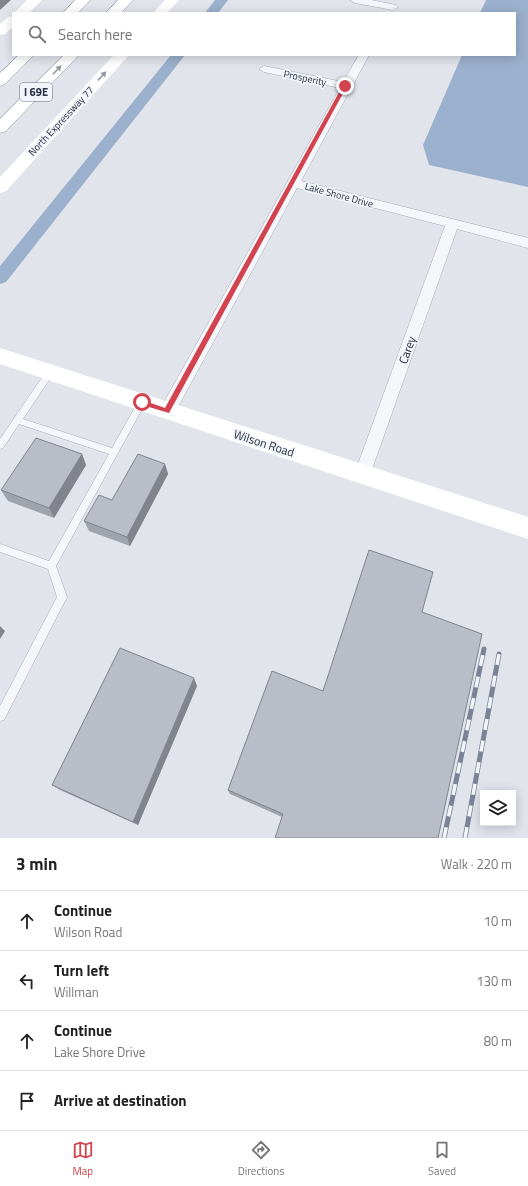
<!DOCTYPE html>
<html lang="en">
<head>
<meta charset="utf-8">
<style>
	body { margin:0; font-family:"Titillium Web",sans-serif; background:#f2f2f2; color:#222 }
	.controls { position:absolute; right:12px; bottom:12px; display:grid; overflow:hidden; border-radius:0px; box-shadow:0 2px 10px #0003 }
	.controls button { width:36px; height:36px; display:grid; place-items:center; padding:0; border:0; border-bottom:1px solid #e0e0e0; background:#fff; color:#222; font:20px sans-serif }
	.stop { position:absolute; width:12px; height:12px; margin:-9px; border:3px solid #d3434f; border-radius:50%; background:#fff }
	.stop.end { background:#d3434f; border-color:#fff; box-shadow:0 1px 4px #0008 }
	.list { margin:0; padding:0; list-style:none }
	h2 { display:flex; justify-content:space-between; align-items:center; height:52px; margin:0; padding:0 16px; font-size:17px }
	h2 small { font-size:13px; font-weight:400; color:#767676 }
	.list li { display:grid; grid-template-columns:26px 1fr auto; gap:12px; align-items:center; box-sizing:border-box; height:60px; padding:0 16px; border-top:1px solid #e0e0e0 }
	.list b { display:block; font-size:15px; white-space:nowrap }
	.list p { margin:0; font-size:13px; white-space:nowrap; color:#767676 }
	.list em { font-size:13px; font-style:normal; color:#767676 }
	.icon { flex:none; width:22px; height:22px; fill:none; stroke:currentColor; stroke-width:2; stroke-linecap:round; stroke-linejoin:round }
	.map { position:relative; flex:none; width:528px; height:838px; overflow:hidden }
	.search { position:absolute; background:#fff; box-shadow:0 2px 10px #0003; left:12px; right:12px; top:12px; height:44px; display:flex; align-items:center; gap:10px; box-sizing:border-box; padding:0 14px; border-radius:0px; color:#767676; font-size:15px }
	.sheet { height:292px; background:#fff }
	nav { display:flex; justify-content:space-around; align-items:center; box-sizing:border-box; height:56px; border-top:1px solid #e0e0e0; background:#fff; font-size:11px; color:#767676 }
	nav a { display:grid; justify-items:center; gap:2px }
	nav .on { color:#d3434f }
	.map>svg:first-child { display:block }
	.water { fill:#9bb0cc }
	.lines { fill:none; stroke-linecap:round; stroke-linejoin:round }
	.canal { fill:#9bb0cc; fill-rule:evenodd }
	.service-casing { stroke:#a6abb5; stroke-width:1 }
	.minor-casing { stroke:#a6abb5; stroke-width:1 }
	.motorway-casing { stroke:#8891a2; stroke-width:1 }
	.service { fill:#f4f6f9; fill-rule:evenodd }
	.minor { fill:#f4f6f9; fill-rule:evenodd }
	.secondary { fill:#fff; fill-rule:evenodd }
	.motorway { fill:#fff; fill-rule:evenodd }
	.rail-casing { stroke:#7a8395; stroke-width:5 }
	.rail { stroke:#f1f4f8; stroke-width:3.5; stroke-dasharray:11; stroke-linecap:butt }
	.wall { fill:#9ea3ac }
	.shaded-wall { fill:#81848c }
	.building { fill:#b8bdc8; stroke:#81848c }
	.oneway { fill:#9498a1 }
	.route { fill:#d3434f }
	.labels { text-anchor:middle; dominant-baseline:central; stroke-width:3.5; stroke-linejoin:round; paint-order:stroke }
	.far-street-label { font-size:10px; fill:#293143; stroke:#f1f4f8 }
	.shield { fill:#f1f4f8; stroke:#656c79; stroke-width:1 }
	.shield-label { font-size:11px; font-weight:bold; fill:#293143 }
	.street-label { font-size:12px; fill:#293143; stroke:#f1f4f8 }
</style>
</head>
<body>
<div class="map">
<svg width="528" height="838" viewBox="0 0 528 838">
	<rect width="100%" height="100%" fill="#e1e4eb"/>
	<!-- water -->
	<path class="water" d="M486,0H528V187L429,165L423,145L462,55H515V13H480Z"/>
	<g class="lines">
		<!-- canal -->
		<path class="canal" d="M215,0H228L218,13H205Z
			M171,55H185L6,282L0,284V266Z"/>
		<!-- service casing -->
		<g class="service-casing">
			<path id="service" d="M50,369L53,370L54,372L53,374L23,419L112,448L139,400H145L146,402L56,566L67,597L4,720L0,721V706L57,597L48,569L0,552V544L49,561L109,454L19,424L3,448L0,449V439L47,370Z"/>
		</g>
		<!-- minor casing -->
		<g class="minor-casing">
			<path id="minor" d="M350,0H371L396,5L398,7L393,10L355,3Z
				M359,55H369L301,181L528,238V248L457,229L370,475L368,480L362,482L356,480L354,475L445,226L297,188L173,416L167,418L161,416L159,411L340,88L264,72L259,69L264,66L343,82Z"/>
		</g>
		<!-- motorway casing -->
		<g class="motorway-casing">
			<path id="motorway" d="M75,0H90L78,13H63Z
				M118,0H133L121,13H106Z
				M19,55H34L5,84L0,86V73Z
				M64,55H79L6,131L0,133V119Z"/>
		</g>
		<!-- service -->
		<use href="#service" class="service"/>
		<!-- minor -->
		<use href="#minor" class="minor"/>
		<!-- secondary -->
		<path class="secondary" d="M27,0H42L29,13H14Z
			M165,0H179L167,13H153Z
			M13,16V27L5,34L0,35V24L8,17Z
			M114,55H129L6,191L0,193V177Z
			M0,348L528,517V539L0,364Z"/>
		<!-- motorway -->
		<use href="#motorway" class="motorway"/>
		<!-- rail casing -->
		<g class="rail-casing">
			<path id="rail" d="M444,838L484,649
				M465,838L499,654"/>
		</g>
		<!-- rail -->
		<use href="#rail" class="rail"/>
	</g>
	<!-- wall -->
	<path class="wall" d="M82,454L86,465L54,518L8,501L1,490Z
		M165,464L168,474L130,546L89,531L84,521L112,500Z
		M197,686L138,825L60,790L52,785Z
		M323,691L282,817L230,794L228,790Z"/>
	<!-- shaded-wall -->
	<path class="shaded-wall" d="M0,0H11L0,10Z
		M82,454L86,465L54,518L49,508Z
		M165,464L168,474L130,546L127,537Z
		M0,626L5,631L0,639Z
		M194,678L197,686L138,825L133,822Z"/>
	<!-- building -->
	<path class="building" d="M36,438L82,454L49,508L1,490Z
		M138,454L165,464L127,537L84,521L99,495L112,500Z
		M369,550L433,572L422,612L482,634L438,838H275L283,814L228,790L272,671L323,691Z
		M120,648L194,678L133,822L52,785Z"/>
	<!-- one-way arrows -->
	<defs><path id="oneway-solid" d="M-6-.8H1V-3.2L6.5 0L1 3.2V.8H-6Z"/></defs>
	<g class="oneway">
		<use href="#oneway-solid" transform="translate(57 70) rotate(-46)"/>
		<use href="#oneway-solid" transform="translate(102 76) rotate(-47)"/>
	</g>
	<!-- route -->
	<path class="route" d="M343,85L347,86L169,413L139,404L138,402L142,400L165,408Z"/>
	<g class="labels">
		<!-- far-street labels -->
		<g class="far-street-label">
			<text transform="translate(305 78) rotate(12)">Prosperity</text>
			<text transform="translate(61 121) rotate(-47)">North Expressway 77</text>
			<text transform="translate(339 195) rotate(15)">Lake Shore Drive</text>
		</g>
		<!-- shield labels -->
		<rect class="shield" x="20" y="83" width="32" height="18" rx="3"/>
		<g class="shield-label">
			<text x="36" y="92">I 69E</text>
		</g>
		<!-- street labels -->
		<g class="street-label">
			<text transform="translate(407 350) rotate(-70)">Carey</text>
			<text transform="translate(264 443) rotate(18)">Wilson Road</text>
		</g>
	</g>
</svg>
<div class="controls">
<button><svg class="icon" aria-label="layers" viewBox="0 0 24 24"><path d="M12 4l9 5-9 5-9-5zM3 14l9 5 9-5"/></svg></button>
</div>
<div class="stop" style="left:142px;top:402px"></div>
<div class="stop end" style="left:345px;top:86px"></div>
<div class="search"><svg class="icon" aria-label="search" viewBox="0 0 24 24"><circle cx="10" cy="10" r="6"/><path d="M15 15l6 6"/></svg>Search here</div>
</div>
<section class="sheet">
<h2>3 min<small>Walk · 220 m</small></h2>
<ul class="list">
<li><svg class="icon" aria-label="ahead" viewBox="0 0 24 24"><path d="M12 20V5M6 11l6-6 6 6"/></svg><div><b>Continue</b><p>Wilson Road</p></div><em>10 m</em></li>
<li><svg class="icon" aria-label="left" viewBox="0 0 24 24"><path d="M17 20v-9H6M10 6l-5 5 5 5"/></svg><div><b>Turn left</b><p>Willman</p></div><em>130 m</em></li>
<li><svg class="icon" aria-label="ahead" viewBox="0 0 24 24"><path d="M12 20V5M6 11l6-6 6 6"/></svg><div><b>Continue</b><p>Lake Shore Drive</p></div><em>80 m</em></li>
<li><svg class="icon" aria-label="arrive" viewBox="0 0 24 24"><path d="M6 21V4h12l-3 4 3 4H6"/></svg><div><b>Arrive at destination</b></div></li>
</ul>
</section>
<nav>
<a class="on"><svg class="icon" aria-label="map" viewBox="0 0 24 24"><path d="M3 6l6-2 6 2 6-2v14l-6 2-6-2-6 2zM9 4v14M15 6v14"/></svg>Map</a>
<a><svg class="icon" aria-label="directions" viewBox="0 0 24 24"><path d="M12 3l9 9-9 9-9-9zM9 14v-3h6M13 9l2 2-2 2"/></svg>Directions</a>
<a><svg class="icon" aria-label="saved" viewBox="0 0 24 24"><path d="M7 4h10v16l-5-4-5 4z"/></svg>Saved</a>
</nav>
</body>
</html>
